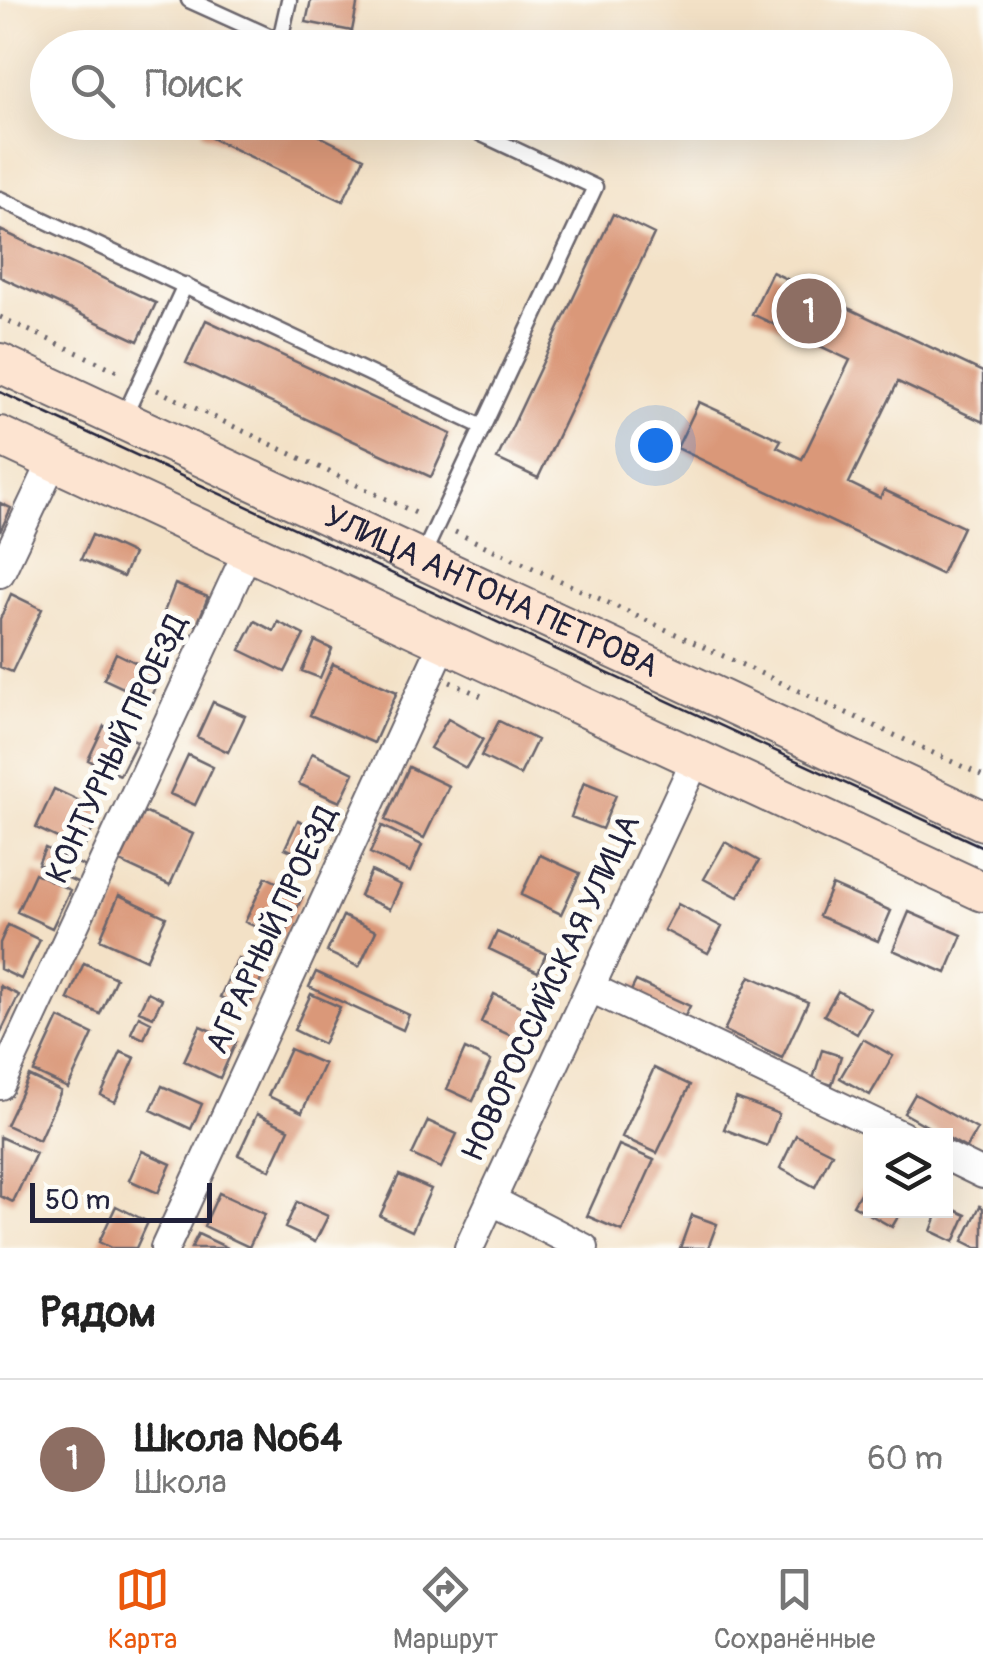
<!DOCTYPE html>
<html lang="ru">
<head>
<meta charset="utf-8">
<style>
	body { margin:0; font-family:Pangolin,sans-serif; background:#f2f2f2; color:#222 }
	.controls { position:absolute; right:30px; bottom:30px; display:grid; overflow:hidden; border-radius:0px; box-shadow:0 10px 40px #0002 }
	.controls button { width:90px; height:90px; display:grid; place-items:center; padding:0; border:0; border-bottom:2px solid #e0e0e0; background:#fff; color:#222; font:50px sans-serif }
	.scale { position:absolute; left:30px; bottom:25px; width:182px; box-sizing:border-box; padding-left:10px; border:5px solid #22223b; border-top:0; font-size:28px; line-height:35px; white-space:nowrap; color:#22223b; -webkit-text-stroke:8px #fdfcf7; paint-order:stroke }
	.you { position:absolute; left:655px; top:445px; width:35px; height:35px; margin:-25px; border:8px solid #fff; border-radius:50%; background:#1a73e8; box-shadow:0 0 0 15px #1a73e833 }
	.badge { display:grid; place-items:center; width:65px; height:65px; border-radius:50%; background:#ea580c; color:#fff; font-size:32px; font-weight:700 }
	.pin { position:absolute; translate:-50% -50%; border:5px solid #fff; box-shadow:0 2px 10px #0006 }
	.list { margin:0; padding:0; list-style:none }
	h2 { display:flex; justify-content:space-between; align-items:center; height:130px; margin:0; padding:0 40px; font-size:42px }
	h2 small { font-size:32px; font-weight:400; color:#767676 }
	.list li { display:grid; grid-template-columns:65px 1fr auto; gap:30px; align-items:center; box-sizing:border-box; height:160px; padding:0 40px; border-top:2px solid #e0e0e0 }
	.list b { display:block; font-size:38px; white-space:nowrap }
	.list p { margin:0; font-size:32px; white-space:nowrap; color:#767676 }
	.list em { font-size:32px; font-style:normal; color:#767676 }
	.icon { flex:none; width:55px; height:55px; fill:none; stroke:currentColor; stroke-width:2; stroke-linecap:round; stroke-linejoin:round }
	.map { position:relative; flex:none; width:983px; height:1248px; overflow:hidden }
	.search { position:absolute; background:#fff; box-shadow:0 10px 40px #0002; left:30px; right:30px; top:30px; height:110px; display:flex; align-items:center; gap:25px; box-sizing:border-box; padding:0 35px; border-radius:55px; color:#767676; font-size:38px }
	.sheet { height:290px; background:#fff }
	nav { display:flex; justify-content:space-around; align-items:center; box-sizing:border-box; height:140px; border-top:2px solid #e0e0e0; background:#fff; font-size:28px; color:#767676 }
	nav a { display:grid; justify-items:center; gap:5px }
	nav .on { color:#ea580c }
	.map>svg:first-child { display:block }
	.building { fill:#da9879 }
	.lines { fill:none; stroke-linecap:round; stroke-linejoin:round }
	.lane-casing { stroke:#6b656c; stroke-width:19 }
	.street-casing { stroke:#6b656c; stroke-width:32 }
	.secondary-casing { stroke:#6b656c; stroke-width:42 }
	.path { stroke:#6b656c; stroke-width:5; stroke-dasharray:2.5 8; stroke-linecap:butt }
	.lane { stroke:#fff; stroke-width:14 }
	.street { stroke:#fff; stroke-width:28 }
	.secondary { stroke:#fde4d1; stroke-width:38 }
	.tram { stroke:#22223b; stroke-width:2.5 }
	.labels { text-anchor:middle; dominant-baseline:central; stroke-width:10; stroke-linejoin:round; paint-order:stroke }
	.street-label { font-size:32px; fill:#22223b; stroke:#fdfcf7 }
</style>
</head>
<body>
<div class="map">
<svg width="983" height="1248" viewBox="0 0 983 1248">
	<rect width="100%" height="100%" fill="#fdfcf7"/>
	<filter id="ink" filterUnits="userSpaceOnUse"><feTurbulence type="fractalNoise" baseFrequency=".01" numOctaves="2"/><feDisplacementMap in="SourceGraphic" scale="20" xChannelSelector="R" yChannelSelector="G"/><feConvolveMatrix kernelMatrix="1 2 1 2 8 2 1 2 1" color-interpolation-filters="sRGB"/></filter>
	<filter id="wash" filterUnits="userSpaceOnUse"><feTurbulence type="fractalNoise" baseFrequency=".0048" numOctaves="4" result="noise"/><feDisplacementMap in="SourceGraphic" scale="40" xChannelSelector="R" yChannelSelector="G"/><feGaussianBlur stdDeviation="2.25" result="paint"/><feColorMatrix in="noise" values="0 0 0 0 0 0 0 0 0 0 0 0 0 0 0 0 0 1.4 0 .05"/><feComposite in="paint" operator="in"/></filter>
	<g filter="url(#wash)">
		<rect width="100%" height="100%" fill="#f3e1c6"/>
		<g id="blocks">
			<!-- building -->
			<path class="building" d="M311,0H358L352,31L306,22Z
				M105,33L136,48H98Z
				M205,122H291L364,158L343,201L201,133Z
				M613,214L654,234L538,478L497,459Z
				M0,230L156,303L138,341L0,277Z
				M772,272L983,372V422L898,382L849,483L880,498L884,490L963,527L941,574L677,448L699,402L781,440L777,447L802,459L850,360L752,314Z
				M206,320L451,434L431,477L186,363Z
				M0,503L11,508L0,532Z
				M92,535L133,554L123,577L81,559Z
				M175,584L208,597L197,625L164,612Z
				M11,594L42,609L12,672L0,667V619Z
				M255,621L274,631L278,622L304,635L285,672L240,650Z
				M315,641L332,649L320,678L302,671Z
				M116,653L161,675L149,700L104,679Z
				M333,664L397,692L374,743L310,715Z
				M213,702L245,716L228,752L197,737Z
				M448,719L483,739L466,768L430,748Z
				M499,721L537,740L520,775L481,756Z
				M104,726L137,741L120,775L88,760Z
				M312,753L354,773L340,802L299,784Z
				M188,755L213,767L195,805L170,794Z
				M409,767L449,786L424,838L385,820Z
				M584,782L616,795L602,829L571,817Z
				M54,789L101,811L83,850L36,828Z
				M144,812L193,834L170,885L120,862Z
				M298,820L325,832L312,860L285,848Z
				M382,826L422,845L410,872L370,853Z
				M725,842L759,861L738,897L704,879Z
				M45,848L86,867L79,883L38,864Z
				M540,855L580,873L561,914L521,895Z
				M371,871L401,885L390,909L360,896Z
				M35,873L70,890L52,928L17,912Z
				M266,877L303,895L283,939L245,922Z
				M832,885L891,911L878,941L819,916Z
				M119,895L166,917L146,960L100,939Z
				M678,904L722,927L708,953L664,930Z
				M909,912L962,935L946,973L893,950Z
				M343,916L376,931L359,967L327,952Z
				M8,925L40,940L21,979L0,969V943Z
				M497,932L546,954L538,972L489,949Z
				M238,958L265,971L247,1010L220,997Z
				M84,963L116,978L100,1014L68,999Z
				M316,972L409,1015L403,1030L309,987Z
				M750,976L808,1002L782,1058L724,1031Z
				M636,981L690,1006L683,1020L629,995Z
				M0,986L19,995L0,1034Z
				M838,991L871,1009L857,1034L824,1015Z
				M148,992L162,999L153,1017L139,1011Z
				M311,994L340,1007L323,1044L294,1030Z
				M494,994L531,1011L518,1039L481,1022Z
				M139,1016L151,1022L144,1039L131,1033Z
				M59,1018L93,1034L68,1088L34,1072Z
				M200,1026L236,1042L220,1078L184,1061Z
				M863,1039L893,1056L870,1095L840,1078Z
				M290,1049L324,1064L302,1112L268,1096Z
				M465,1049L491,1061L473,1101L447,1089Z
				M822,1050L841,1056L832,1085L813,1079Z
				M121,1052L135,1058L115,1102L101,1095Z
				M654,1068L690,1085L657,1153L622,1137Z
				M29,1076L61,1091L39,1140L6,1125Z
				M162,1086L202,1104L191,1129L151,1110Z
				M915,1094L977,1129L966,1148L904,1113Z
				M736,1098L779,1114L767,1146L724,1129Z
				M257,1114L289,1129L270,1170L238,1155Z
				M428,1121L457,1134L441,1168L412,1155Z
				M796,1135L832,1153L815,1187L780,1168Z
				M0,1137L36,1153L13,1202L0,1196Z
				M619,1145L654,1160L622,1231L587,1216Z
				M142,1151L171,1164L158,1193L129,1180Z
				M399,1175L431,1189L412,1231L380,1216Z
				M870,1176V1210H902L892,1227L853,1205Z
				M219,1193L265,1214L249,1247L204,1226Z
				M297,1202L328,1216L315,1242L285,1228Z
				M116,1206L148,1222L136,1248H111L99,1242Z
				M946,1206L966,1215L954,1242L931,1231L939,1210H946Z
				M980,1206L983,1208V1248H977L963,1241Z
				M692,1215L717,1224L708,1248H680Z
				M198,1234L228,1248H191Z"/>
		</g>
	</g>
	<g filter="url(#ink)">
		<use href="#blocks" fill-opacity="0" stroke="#6b656c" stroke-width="2.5"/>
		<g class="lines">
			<!-- lane casing -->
			<g class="lane-casing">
				<path id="lane" d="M189,0L295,48
					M280,40L289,0
					M0,199L483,427
					M123,419L185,285
					M421,559L595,187L456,122"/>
			</g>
			<!-- street casing -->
			<g class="street-casing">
				<path id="street" d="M0,573L53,461
					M591,988L902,1136
					M0,1085L248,551
					M946,1156L983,1174
					M491,1200L584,1248
					M165,1248L444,642
					M469,1248L696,759"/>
			</g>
			<!-- secondary casing -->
			<g class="secondary-casing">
				<g id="secondary">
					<path id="s1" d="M0,363L983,821"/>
					<path d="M0,436L983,892"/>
				</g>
			</g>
			<!-- path -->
			<path class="path" d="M0,317L124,374
				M157,390L422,516
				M455,532L983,776
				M450,682L486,698"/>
			<!-- lane -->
			<use href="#lane" class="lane"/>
			<!-- street -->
			<use href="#street" class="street"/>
			<!-- secondary -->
			<use href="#secondary" class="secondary"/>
			<!-- tram -->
			<path class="tram" d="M0,392L983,847"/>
		</g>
	</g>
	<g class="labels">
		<!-- street labels -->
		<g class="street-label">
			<text stroke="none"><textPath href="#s1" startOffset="542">УЛИЦА АНТОНА ПЕТРОВА</textPath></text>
			<text transform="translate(117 749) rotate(-65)">КОНТУРНЫЙ ПРОЕЗД</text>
			<text transform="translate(272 930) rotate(-65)">АГРАРНЫЙ ПРОЕЗД</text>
			<text transform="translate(551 988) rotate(-65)">НОВОРОССИЙСКАЯ УЛИЦА</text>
		</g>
	</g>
</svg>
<div class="controls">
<button><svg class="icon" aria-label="layers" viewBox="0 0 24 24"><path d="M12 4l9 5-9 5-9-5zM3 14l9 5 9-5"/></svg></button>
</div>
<div class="scale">50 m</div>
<div class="you"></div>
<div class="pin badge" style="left:809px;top:311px;background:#8d6e63">1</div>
<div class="search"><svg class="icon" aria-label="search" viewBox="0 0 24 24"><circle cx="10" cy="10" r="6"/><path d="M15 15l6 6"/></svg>Поиск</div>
</div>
<section class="sheet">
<h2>Рядом<small></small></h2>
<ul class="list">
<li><span class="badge" style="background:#8d6e63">1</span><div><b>Школа №64</b><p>Школа</p></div><em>60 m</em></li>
</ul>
</section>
<nav>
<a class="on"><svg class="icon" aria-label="map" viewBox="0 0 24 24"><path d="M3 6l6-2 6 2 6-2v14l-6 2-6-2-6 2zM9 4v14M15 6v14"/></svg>Карта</a>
<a><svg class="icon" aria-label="directions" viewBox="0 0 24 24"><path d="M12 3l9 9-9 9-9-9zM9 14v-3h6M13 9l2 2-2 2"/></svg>Маршрут</a>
<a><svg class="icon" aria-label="saved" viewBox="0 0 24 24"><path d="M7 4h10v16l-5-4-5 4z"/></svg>Сохранённые</a>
</nav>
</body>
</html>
